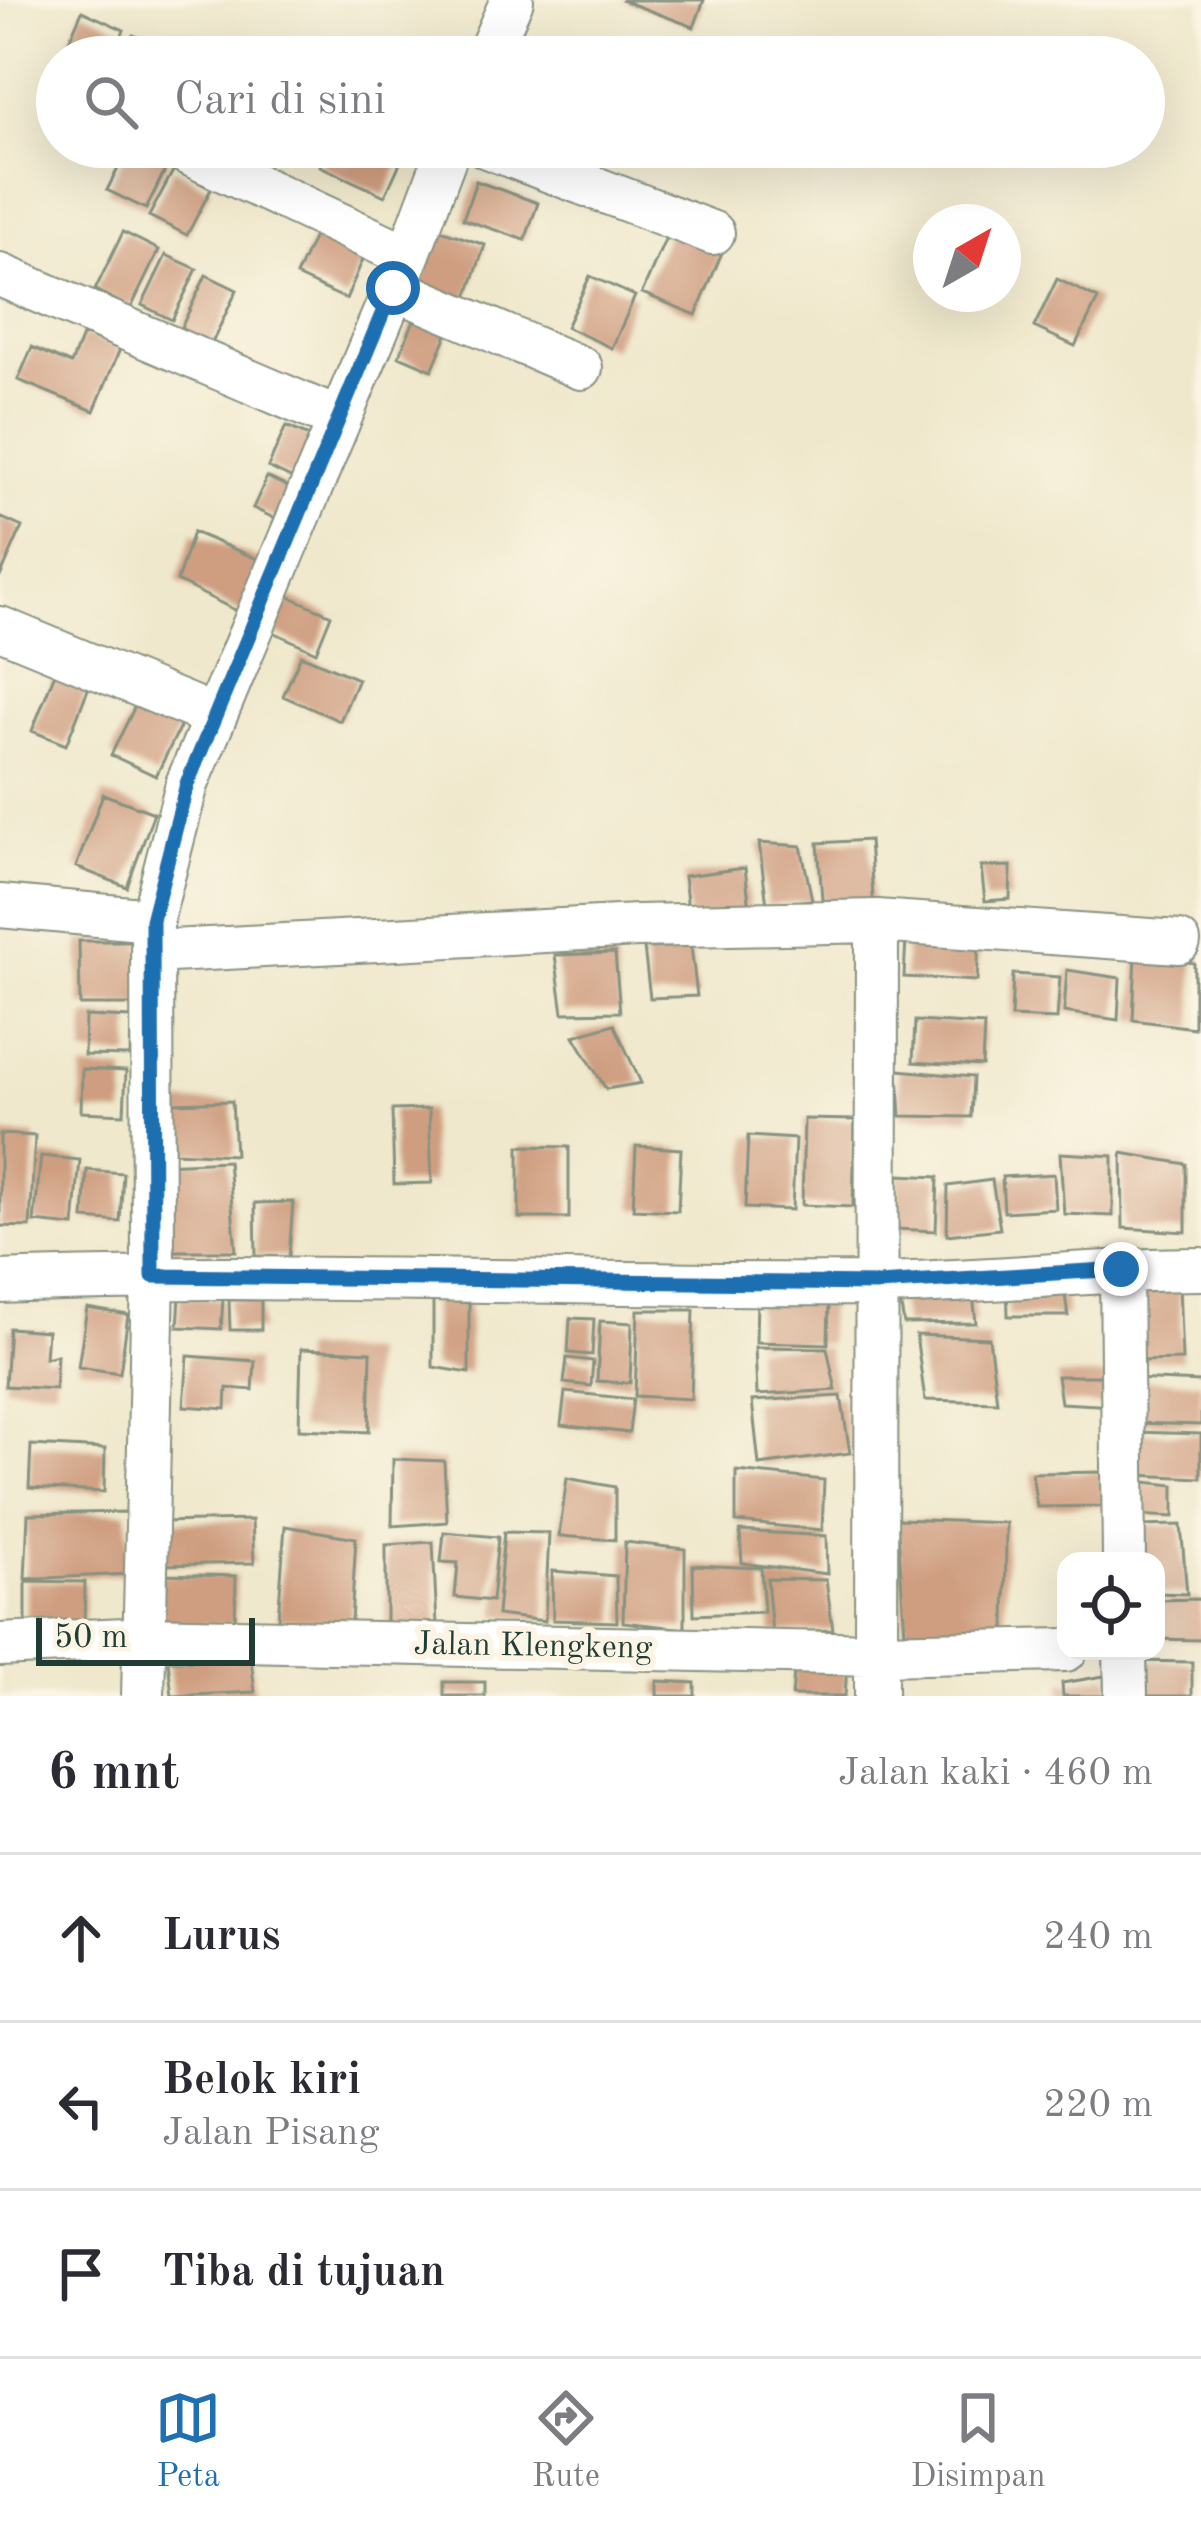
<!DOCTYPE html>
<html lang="id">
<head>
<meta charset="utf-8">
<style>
	body { margin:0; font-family:"Old Standard TT",serif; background:#f2f2f3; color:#2b2b33 }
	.controls { position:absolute; right:36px; bottom:36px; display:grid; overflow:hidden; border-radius:24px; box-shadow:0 12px 48px #0002 }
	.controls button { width:108px; height:108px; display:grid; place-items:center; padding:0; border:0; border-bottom:3px solid #e1e1e2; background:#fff; color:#2b2b33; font:60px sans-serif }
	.compass { position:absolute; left:913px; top:204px; width:108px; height:108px; border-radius:50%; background:#fff; box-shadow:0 12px 48px #0002; rotate:39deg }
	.scale { position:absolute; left:36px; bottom:30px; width:219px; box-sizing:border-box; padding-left:12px; border:6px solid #1f3d34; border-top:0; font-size:33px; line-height:42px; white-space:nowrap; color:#1f3d34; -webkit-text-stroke:9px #fcf5e5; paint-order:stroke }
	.stop { position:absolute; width:36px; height:36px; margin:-27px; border:9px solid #1f6fb2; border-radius:50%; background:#fff }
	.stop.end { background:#1f6fb2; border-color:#fff; box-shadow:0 3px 12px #0008 }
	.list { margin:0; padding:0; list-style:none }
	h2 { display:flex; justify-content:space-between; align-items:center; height:156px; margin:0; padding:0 48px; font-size:51px }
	h2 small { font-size:39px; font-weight:400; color:#7c7c81 }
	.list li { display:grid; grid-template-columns:78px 1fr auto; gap:36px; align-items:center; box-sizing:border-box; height:168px; padding:0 48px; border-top:3px solid #e1e1e2 }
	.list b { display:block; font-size:45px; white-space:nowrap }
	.list p { margin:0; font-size:39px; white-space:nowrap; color:#7c7c81 }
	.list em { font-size:39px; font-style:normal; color:#7c7c81 }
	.icon { flex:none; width:66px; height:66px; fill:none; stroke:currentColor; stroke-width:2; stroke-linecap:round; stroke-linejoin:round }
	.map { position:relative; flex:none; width:1201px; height:1696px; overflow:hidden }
	.search { position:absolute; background:#fff; box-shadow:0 12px 48px #0002; left:36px; right:36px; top:36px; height:132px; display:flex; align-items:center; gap:30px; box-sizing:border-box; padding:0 42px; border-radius:66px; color:#7c7c81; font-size:45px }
	.sheet { height:660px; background:#fff }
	nav { display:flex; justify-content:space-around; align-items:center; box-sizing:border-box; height:168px; border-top:3px solid #e1e1e2; background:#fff; font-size:33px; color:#7c7c81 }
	nav a { display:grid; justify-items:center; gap:6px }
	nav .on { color:#1f6fb2 }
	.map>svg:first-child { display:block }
	.building { fill:#cf9e80 }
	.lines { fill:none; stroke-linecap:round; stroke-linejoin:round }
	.minor-casing { stroke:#879280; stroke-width:46 }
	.minor { stroke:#fff; stroke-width:42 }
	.route { stroke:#1f6fb2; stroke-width:15 }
	.labels { text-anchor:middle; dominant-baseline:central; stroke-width:12; stroke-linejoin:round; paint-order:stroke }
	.street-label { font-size:33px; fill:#1f3d34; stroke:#fcf5e5 }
</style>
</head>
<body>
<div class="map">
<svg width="1201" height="1696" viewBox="0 0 1201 1696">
	<rect width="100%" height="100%" fill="#fcf5e5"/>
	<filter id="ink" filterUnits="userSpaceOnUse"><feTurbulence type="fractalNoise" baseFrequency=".00833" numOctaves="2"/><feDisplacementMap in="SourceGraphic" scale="24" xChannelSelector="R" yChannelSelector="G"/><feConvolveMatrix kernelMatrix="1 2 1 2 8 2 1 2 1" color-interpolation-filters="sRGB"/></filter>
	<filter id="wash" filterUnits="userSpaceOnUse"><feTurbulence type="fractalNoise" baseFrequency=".004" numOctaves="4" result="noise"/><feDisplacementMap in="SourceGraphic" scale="48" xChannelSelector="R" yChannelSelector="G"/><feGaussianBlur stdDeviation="2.7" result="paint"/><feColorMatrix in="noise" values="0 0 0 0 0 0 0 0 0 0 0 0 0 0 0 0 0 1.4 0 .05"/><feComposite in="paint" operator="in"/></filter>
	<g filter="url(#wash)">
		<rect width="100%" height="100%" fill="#efe8cc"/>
		<g id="blocks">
			<!-- building -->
			<path class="building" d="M621,0H704L694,27Z
				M82,11L124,30L112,57H62Z
				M133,35L176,53L174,57H124Z
				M129,147H143L170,160L146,209L107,190Z
				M328,147H389L404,154L385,196L320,166Z
				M174,169L211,189L187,235L149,216Z
				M476,181L538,203L525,240L463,219Z
				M435,228L485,245L464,306L412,285Z
				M670,228L723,250L696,315L642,293Z
				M123,232L159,250L131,308L95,290Z
				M315,234L364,257L346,299L296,276Z
				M166,255L197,269L172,320L142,305Z
				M206,275L237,290L211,345L180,330Z
				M590,276L635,296L612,348L566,327Z
				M1057,279L1098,299L1075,346L1034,327Z
				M418,311L451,325L432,370L399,356Z
				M83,334L120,349L94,411L18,380L32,347L71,364Z
				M286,426L316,439L297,481L268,467Z
				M267,477L292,489L278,520L253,508Z
				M0,517L22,527L0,577Z
				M193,532L260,560L245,615L177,581Z
				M277,591L331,615L316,652L265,628Z
				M301,655L358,679L340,721L283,696Z
				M56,670L90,684L66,745L32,731Z
				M138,700L183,721L156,776L111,755Z
				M103,794L154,813L127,887L76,867Z
				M869,840L874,912L823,913L818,843Z
				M759,843L801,846L812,900L767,905Z
				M1011,866L1010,899L985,901L981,867Z
				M745,868L751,917L689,918L684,876Z
				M906,938L979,942L977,981L904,977Z
				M79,941H141V1005H80Z
				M691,946L697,996L650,998L644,948Z
				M615,953L620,1012L563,1013L555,955Z
				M1136,955L1194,963V1028L1133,1020Z
				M1067,970L1120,978L1118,1020L1064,1012Z
				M1013,974L1060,977L1057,1019L1011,1017Z
				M85,1016L131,1018L130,1056L84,1055Z
				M915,1021L984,1025L982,1066L913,1062Z
				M614,1024L641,1083L606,1089L574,1036Z
				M82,1069L126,1071L124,1114L81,1112Z
				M898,1070L973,1077L971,1117L901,1116Z
				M232,1101L235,1155L174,1152L173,1103Z
				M429,1109L432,1183L394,1184L392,1110Z
				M804,1119L855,1120L853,1207L802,1205Z
				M0,1134L35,1136L30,1227L0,1226Z
				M748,1136L795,1139L792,1210L745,1208Z
				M519,1146L569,1147V1218H519Z
				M636,1146L681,1149L678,1211L633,1209Z
				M1060,1153L1113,1156V1216L1064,1214Z
				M1122,1153L1186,1164V1232L1123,1228Z
				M41,1156L80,1160L74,1226L34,1222Z
				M228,1161L236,1251H166L163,1164Z
				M87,1170L123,1173L120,1222L84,1219Z
				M1054,1174L1056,1209L1004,1212L1002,1177Z
				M898,1175L938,1177L936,1231L896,1229Z
				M992,1180L1000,1229L947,1235L948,1186Z
				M293,1202L289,1257L256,1256L255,1203Z
				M1063,1280L1068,1316H1008L1007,1281Z
				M972,1284L976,1323L904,1324L898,1290Z
				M1138,1284L1179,1285L1182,1360L1136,1361Z
				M180,1297L223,1299L221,1329L178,1327Z
				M757,1297L829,1299L828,1344L756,1342Z
				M229,1300H261V1330H230Z
				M433,1300L469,1303V1373L433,1367Z
				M87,1308L128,1315L120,1373L78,1367Z
				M638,1310H694L691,1399L635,1396Z
				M570,1318L594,1319L592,1355L568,1353Z
				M600,1321L632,1323L630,1383L597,1381Z
				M9,1328L47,1331L45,1358L57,1355L55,1389L5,1386Z
				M916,1335L989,1338L997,1402L925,1400Z
				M755,1347L827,1348L836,1390L757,1395Z
				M301,1349L371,1352L369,1432L299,1429Z
				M188,1356L255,1361L253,1390L227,1388L226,1409L184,1406Z
				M567,1358L593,1361L591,1386L564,1383Z
				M1057,1376H1112L1114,1406L1061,1403Z
				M1131,1379L1201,1382V1425L1134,1423Z
				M565,1392L633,1399L629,1433L561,1425Z
				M841,1396L850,1453L759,1465L752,1401Z
				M1134,1432L1201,1434V1478L1134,1475Z
				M31,1445L105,1449L104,1492L29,1488Z
				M393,1459L444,1461L447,1522L392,1526Z
				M736,1471L824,1480L822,1530L736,1522Z
				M1108,1472L1112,1506L1037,1507L1032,1473Z
				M567,1478L615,1487V1540L559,1536Z
				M1135,1481L1174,1485V1517L1133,1515Z
				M127,1512L130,1574L25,1579L28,1514Z
				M897,1519L1006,1523L1005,1638L905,1633Z
				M252,1520L254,1563L156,1565L159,1522Z
				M1181,1525L1187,1594L1156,1593V1561H1138L1136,1526Z
				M285,1526L356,1538L351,1622L278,1619Z
				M740,1531L826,1536L827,1574L742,1563Z
				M444,1532L498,1537L492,1601L455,1597L458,1563L441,1562Z
				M504,1532L549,1533L545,1621L497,1615Z
				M433,1542L437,1626L386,1628V1545Z
				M625,1542L685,1549V1629L623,1622Z
				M693,1565L761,1568L764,1612L694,1615Z
				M552,1571L616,1576L617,1622L553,1620Z
				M158,1574L236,1576L235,1625H159Z
				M767,1579L826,1580L833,1630L772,1633Z
				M26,1581L85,1582L84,1623H26Z
				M1201,1599V1640L1156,1639V1600Z
				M250,1651L255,1692L172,1696L168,1660Z
				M795,1661L847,1665L845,1696H792Z
				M1133,1661L1192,1662V1696H1135Z
				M1110,1675L1113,1696H1063L1062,1683Z
				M657,1681L695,1683V1696H657Z
				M444,1682H485V1696H444Z"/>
		</g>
	</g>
	<g filter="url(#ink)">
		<use href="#blocks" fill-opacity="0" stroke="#879280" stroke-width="3"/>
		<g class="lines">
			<!-- minor casing -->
			<g class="minor-casing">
				<path id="minor" d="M487,57L512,0
					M487,147L713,233
					M408,256L449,147
					M0,275L338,419
					M393,288L581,368
					M0,628L214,716
					M0,906L152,920
					M152,952L637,926L877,921L1179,942
					M1121,1269L1124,1561
					M0,1282C291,1271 582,1287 874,1284C983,1283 1092,1269 1201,1269
					M0,1645L146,1638L879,1654L1066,1650
					M1125,1651L1126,1696
					M143,1696L153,1277L152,920L187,784L408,256L174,147
					M876,1696L877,921"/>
			</g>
			<!-- minor -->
			<use href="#minor" class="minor"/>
		</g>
	</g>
	<g class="lines" filter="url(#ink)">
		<!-- route -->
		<path class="route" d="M393,288L187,784L152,920L153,1276L878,1284L1121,1269"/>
	</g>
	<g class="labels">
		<!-- street labels -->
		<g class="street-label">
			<text transform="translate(533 1647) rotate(1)">Jalan Klengkeng</text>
		</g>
	</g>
</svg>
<div class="controls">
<button><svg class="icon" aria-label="locate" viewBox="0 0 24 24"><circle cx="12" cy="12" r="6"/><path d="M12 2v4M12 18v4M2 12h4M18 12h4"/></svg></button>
</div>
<svg class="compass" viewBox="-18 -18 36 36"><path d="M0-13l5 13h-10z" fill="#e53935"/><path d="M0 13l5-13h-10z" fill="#7c7c81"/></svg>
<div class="scale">50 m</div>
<div class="stop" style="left:393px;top:288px"></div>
<div class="stop end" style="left:1121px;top:1269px"></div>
<div class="search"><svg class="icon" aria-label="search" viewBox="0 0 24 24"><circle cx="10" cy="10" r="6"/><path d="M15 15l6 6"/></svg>Cari di sini</div>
</div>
<section class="sheet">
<h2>6 mnt<small>Jalan kaki · 460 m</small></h2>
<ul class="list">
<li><svg class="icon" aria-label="ahead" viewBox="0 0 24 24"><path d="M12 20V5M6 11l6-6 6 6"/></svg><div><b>Lurus</b></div><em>240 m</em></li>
<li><svg class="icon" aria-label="left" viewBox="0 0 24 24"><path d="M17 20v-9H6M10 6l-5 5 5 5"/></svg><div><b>Belok kiri</b><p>Jalan Pisang</p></div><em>220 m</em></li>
<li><svg class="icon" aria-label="arrive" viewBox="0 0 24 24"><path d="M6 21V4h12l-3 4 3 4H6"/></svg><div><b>Tiba di tujuan</b></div></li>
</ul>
</section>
<nav>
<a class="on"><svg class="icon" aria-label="map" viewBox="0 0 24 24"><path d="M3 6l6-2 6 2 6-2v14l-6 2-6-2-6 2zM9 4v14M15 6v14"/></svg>Peta</a>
<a><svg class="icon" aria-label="directions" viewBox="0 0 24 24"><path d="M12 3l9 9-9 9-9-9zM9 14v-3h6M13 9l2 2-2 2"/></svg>Rute</a>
<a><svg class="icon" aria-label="saved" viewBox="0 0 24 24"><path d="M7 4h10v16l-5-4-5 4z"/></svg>Disimpan</a>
</nav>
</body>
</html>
